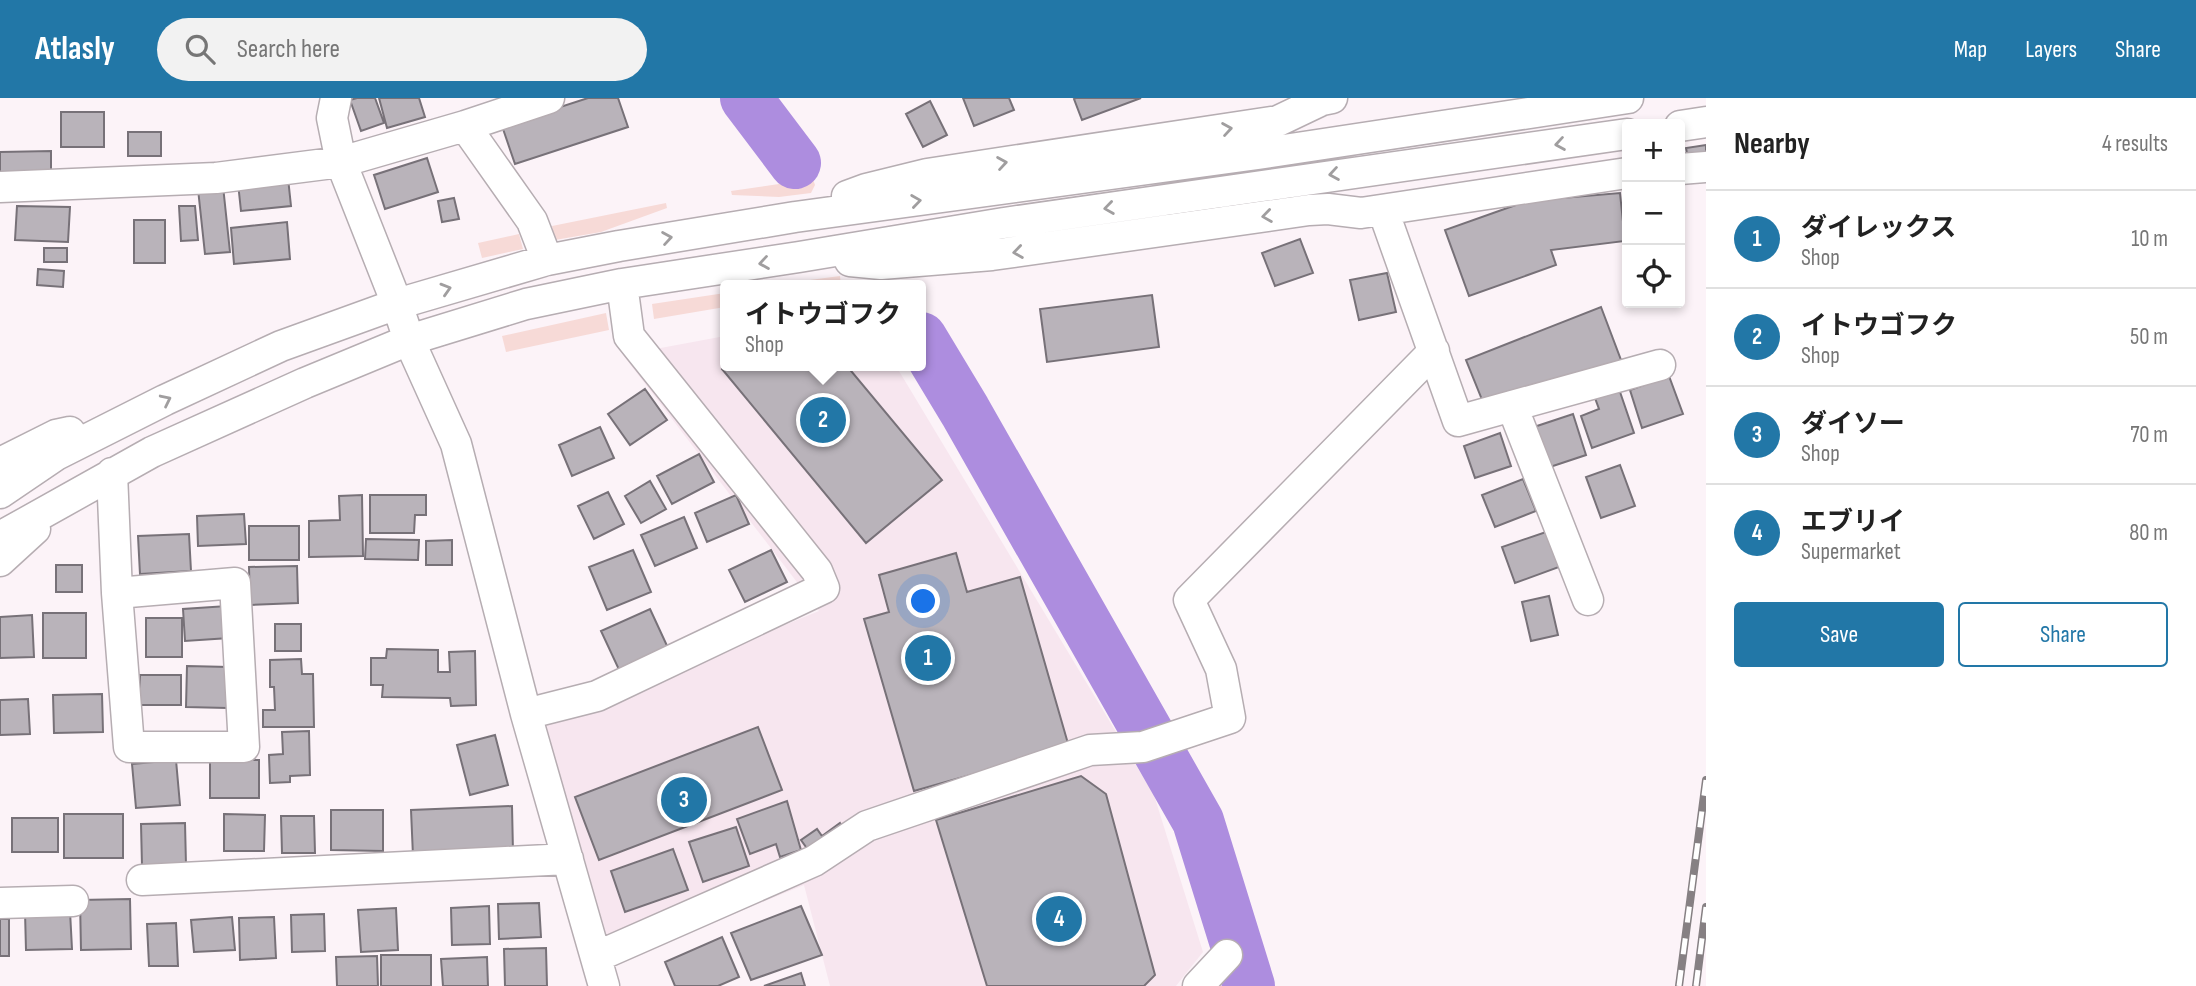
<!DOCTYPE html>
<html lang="en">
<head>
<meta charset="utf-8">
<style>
	body { margin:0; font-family:"Sofia Sans Condensed","Noto Sans JP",sans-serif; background:#f2f2f2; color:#222 }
	.controls { position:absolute; right:21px; top:21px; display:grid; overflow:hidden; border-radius:7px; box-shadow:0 4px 10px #0003 }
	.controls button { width:63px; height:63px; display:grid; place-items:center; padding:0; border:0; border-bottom:2px solid #e0e0e0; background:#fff; color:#222; font:35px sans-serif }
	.you { position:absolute; left:924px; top:504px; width:24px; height:24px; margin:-18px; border:5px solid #fff; border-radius:50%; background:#1a73e8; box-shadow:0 0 0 10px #1a73e833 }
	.badge { display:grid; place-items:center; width:46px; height:46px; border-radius:50%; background:#2277a7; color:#fff; font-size:23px; font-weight:700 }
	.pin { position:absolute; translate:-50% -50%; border:4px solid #fff; box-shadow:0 2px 7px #0006 }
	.popup { position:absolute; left:720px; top:182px; width:206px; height:91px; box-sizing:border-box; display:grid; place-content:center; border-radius:7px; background:#fff; filter:drop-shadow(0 2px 5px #0005); font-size:23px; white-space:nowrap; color:#767676 }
	.popup b { font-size:26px; color:#222 }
	.popup::after { content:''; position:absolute; left:50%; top:100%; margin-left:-14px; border:14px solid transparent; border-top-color:#fff }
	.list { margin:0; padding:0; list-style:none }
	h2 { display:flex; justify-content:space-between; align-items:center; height:91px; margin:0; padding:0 28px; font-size:30px }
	h2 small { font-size:23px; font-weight:400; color:#767676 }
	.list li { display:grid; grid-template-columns:46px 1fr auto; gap:21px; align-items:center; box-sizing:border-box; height:98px; padding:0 28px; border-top:2px solid #e0e0e0 }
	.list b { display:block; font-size:26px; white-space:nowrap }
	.list p { margin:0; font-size:23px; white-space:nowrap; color:#767676 }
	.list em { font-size:23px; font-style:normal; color:#767676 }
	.actions { display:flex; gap:14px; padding:21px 28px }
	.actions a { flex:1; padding:16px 0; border:2px solid #2277a7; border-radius:7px; text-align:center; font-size:24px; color:#2277a7 }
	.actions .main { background:#2277a7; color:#fff }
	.icon { flex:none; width:38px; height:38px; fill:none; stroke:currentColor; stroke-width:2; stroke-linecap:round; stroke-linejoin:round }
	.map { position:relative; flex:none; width:1706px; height:888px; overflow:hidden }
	header { display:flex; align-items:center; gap:42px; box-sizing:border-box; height:98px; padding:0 35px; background:#2277a7; color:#fff }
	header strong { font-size:33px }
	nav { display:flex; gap:38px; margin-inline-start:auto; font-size:24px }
	.search { width:490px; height:63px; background:#f2f2f2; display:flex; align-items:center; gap:18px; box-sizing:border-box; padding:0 24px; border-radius:38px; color:#767676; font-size:26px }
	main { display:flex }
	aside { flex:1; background:#fff }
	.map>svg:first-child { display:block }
	.built { fill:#f7e6ef }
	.green { fill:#f7dad7 }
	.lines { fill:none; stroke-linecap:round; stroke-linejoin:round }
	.river { stroke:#ad8ddf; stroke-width:52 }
	.building { fill:#b9b3ba; stroke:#777178; stroke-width:2 }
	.minor-casing { stroke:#b6adb2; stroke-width:33 }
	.minor { stroke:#fff; stroke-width:30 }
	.rail-casing { stroke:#868083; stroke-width:8 }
	.rail { stroke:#fff; stroke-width:5; stroke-dasharray:16; stroke-linecap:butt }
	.oneway { stroke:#a09e9f }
</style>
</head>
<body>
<header>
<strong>Atlasly</strong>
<div class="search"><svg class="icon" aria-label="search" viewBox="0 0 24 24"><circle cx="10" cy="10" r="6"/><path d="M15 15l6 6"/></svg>Search here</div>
<nav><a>Map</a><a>Layers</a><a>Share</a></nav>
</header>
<main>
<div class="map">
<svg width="1706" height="888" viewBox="0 0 1706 888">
	<rect width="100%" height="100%" fill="#fcf3f8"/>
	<!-- built -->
	<path class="built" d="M725,238V268H896L1154,697L1203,854L1176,888H830L804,787L614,865L541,626L819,513L623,257Z"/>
	<!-- green -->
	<path class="green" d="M813,81L815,87L811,95L779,99L732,97L731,93Z
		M666,105L667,110L601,134L555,142L552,128Z
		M519,136L523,151L482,160L478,145Z
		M840,178L841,187H772Z
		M725,195V209L654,221L652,206Z
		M606,215L609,232L506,254L502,238Z"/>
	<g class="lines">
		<!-- river -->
		<path class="river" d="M746,0L795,65
			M921,240L965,313L1198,723L1249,888"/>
	</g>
	<!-- building -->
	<path class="building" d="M357,0H375L384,25L361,33L350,2Z
		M379,0H419L425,19L387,30Z
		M588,0H618L628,29L515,66L502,28Z
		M963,0H1009L1014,12L974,28Z
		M1141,0L1082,22L1074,1L1076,0Z
		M930,3L947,37L923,49L906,16Z
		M61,14H104V49H61Z
		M128,34H161V58H128Z
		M1706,47V58L1688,61L1686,50Z
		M51,53V77L0,78V54Z
		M427,60L438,94L385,111L374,77Z
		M288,80L291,108L241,113L238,85Z
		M223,88L230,154L205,156L198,91Z
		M1620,95L1625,143L1551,152L1556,167L1469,198L1445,132L1527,103Z
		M454,100L459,121L442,124L438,103Z
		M17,108L70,109L68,144L15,142Z
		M179,108H195L198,142L181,143Z
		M134,122H165V165H134Z
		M287,124L290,161L234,166L231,130Z
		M1300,141L1313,175L1275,188L1262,155Z
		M44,150H67V164H44Z
		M38,171L64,173L63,189L37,187Z
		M1387,175L1396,214L1359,222L1350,182Z
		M1152,197L1159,249L1047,264L1040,211Z
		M1601,209L1621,262L1487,314L1466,262Z
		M725,268H847L942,382L866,445L722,271Z
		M1669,278L1683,316L1642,330L1630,292Z
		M645,291L667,322L630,347L608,316Z
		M1619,291L1634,335L1592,350L1581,318L1599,311L1595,300Z
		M1573,316L1586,357L1544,371L1531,330Z
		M600,329L614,360L572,378L559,347Z
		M1500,335L1511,368L1475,380L1464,348Z
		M699,356L714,384L672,406L657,378Z
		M1620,367L1635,408L1601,420L1586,379Z
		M1523,381L1536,413L1495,429L1482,397Z
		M650,383L666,411L641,425L625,398Z
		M608,394L624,426L594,441L578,408Z
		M362,397L363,458L309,459V423L340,422L339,398Z
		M370,397H426V417H415L414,435H370Z
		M736,397L749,426L707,444L695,415Z
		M244,416L246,446L198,448L197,418Z
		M684,419L697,450L655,468L641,437Z
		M249,428H299V462H249Z
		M1546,434L1559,469L1515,485L1502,449Z
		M189,436L191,473L140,476L138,438Z
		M366,441L419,442L418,462L365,461Z
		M452,442V467H426V443Z
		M633,452L651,494L607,512L589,469Z
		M771,452L787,484L745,504L729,472Z
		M956,455L967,494L1020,479L1069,649L914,693L864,521L889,514L879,477Z
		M56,467H82V494H56Z
		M297,468L298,505L250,507L249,469Z
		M1549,498L1558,537L1531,543L1522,504Z
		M227,508L229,540L185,543L183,511Z
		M650,511L669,552L621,576L601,533Z
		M43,515H86V560H43Z
		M32,517L34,559L0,560V519Z
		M146,520H182V559H146Z
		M275,526H301V553H275Z
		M387,551L438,552V574H450L449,554L475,553L476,607L451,608L450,600L382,599L383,587H371V560H386Z
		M301,561L302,576H313L314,629H263V612H275L274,589H270V562Z
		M187,568L229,569L227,610L186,609Z
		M140,577H181V607H140Z
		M102,596L103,634L54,635L53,597Z
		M28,601L30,636L0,637V602Z
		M758,629L782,692L599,762L575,699Z
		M309,633L310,677L290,678V684L270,685L269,657L283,656L282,634Z
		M495,637L508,687L470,697L457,647Z
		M176,662L180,707L136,710L132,666Z
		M210,662H259V700H210Z
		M1081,678L1106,696L1155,877L1144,888H987L936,722Z
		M787,703L801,752L780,759L776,746L750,756L737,721Z
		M512,708L513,754L413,758L411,712Z
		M331,712H383V753L331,752Z
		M64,716H123V760H64Z
		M224,716L265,717L264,753H224Z
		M281,718H314L315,755H282Z
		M12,720H58V754H12Z
		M185,725L186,767L142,768L141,726Z
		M840,725L845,732L811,756L801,742L817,731L822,738Z
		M736,729L749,768L703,784L689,744Z
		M673,751L688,792L625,814L611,773Z
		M130,801L131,851L81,852L80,802Z
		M539,805L541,839L499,841L498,806Z
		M489,808L490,846L452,847L451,810Z
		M801,808L822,857L751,882L731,835Z
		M396,810L398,852L361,854L358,812Z
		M70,813L72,851L26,852L25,814Z
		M324,816L325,853L292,854L291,817Z
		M232,819L235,852L194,854L191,822Z
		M274,819L276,860L240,862L239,820Z
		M0,821H9V858H0Z
		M176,825L178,868H149L147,826Z
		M722,839L739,879L718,888H675L665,864Z
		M546,850L547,888H505L504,851Z
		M381,857H431V888H381Z
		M377,858L378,888H337L336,859Z
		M487,859L488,888H443L441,861Z
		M801,875L805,888H764Z"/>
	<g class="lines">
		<!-- minor casing -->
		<g class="minor-casing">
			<path id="minor" d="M336,0L332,20L341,64L397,206L409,242L456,346L526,616L604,888
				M465,28L532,123L547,162
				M1680,28L1706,24
				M1680,71L1706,69
				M0,89L216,80L341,64L465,28L549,0
				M847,98L866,91L927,76L1278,23L1322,2L1332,0
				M1383,112L1458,323L1660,267
				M850,163L881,166L992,157L1309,112L1328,111L1361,115L1627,75
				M1512,308L1588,502
				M0,365L56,337L70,334
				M112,375L117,495L129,649H244L235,485L117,495
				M0,395L56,357L165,302L281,248L397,206L547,162L619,148L795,119L1258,56L1628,0
				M0,439L152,354L305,285L409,242L526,206L622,186L799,159L1004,125L1627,36
				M0,463L35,431
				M526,616L597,598L824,490L817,473L629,238L622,186
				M142,782L568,761
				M0,805L73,803
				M596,859L814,763L867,728L1090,652L1143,649L1230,620L1221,571L1189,502L1434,253
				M1198,888L1227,857"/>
		</g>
		<!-- minor -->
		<use href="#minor" class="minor"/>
		<!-- rail casing -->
		<g class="rail-casing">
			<path id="rail" d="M1679,888L1706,682
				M1696,888L1706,809"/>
		</g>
		<!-- rail -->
		<use href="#rail" class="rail"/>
	</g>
	<!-- one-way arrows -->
	<defs><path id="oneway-chevron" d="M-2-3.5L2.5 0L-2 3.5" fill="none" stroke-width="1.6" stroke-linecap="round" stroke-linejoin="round" transform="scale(1.75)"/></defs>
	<g class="oneway">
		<use href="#oneway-chevron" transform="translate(1227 31) rotate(-9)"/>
		<use href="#oneway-chevron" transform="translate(1560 46) rotate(171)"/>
		<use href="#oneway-chevron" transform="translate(1002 65) rotate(-9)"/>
		<use href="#oneway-chevron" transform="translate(1334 76) rotate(171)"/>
		<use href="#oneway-chevron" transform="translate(916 103) rotate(-8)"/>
		<use href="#oneway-chevron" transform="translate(1109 110) rotate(172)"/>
		<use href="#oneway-chevron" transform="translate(1267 118) rotate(172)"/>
		<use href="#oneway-chevron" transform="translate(667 140) rotate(-9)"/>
		<use href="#oneway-chevron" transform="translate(1018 154) rotate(172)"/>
		<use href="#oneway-chevron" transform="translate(764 165) rotate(171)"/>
		<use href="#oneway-chevron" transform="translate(446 191) rotate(-17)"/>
		<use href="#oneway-chevron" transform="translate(166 302) rotate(-26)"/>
	</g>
</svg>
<div class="controls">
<button>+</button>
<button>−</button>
<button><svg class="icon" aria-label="locate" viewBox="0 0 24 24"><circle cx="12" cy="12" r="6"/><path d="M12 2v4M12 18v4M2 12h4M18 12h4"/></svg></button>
</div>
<div class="you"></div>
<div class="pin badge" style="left:928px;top:560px">1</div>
<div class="pin badge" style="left:823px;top:322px">2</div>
<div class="popup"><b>イトウゴフク</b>Shop</div>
<div class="pin badge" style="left:684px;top:702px">3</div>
<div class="pin badge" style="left:1059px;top:821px">4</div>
</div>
<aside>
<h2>Nearby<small>4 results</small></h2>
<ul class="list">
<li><span class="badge">1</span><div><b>ダイレックス</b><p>Shop</p></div><em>10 m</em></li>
<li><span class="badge">2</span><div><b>イトウゴフク</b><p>Shop</p></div><em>50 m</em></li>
<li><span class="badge">3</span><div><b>ダイソー</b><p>Shop</p></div><em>70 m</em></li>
<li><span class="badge">4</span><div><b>エブリイ</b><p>Supermarket</p></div><em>80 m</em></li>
</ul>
<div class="actions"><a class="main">Save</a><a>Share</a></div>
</aside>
</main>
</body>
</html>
